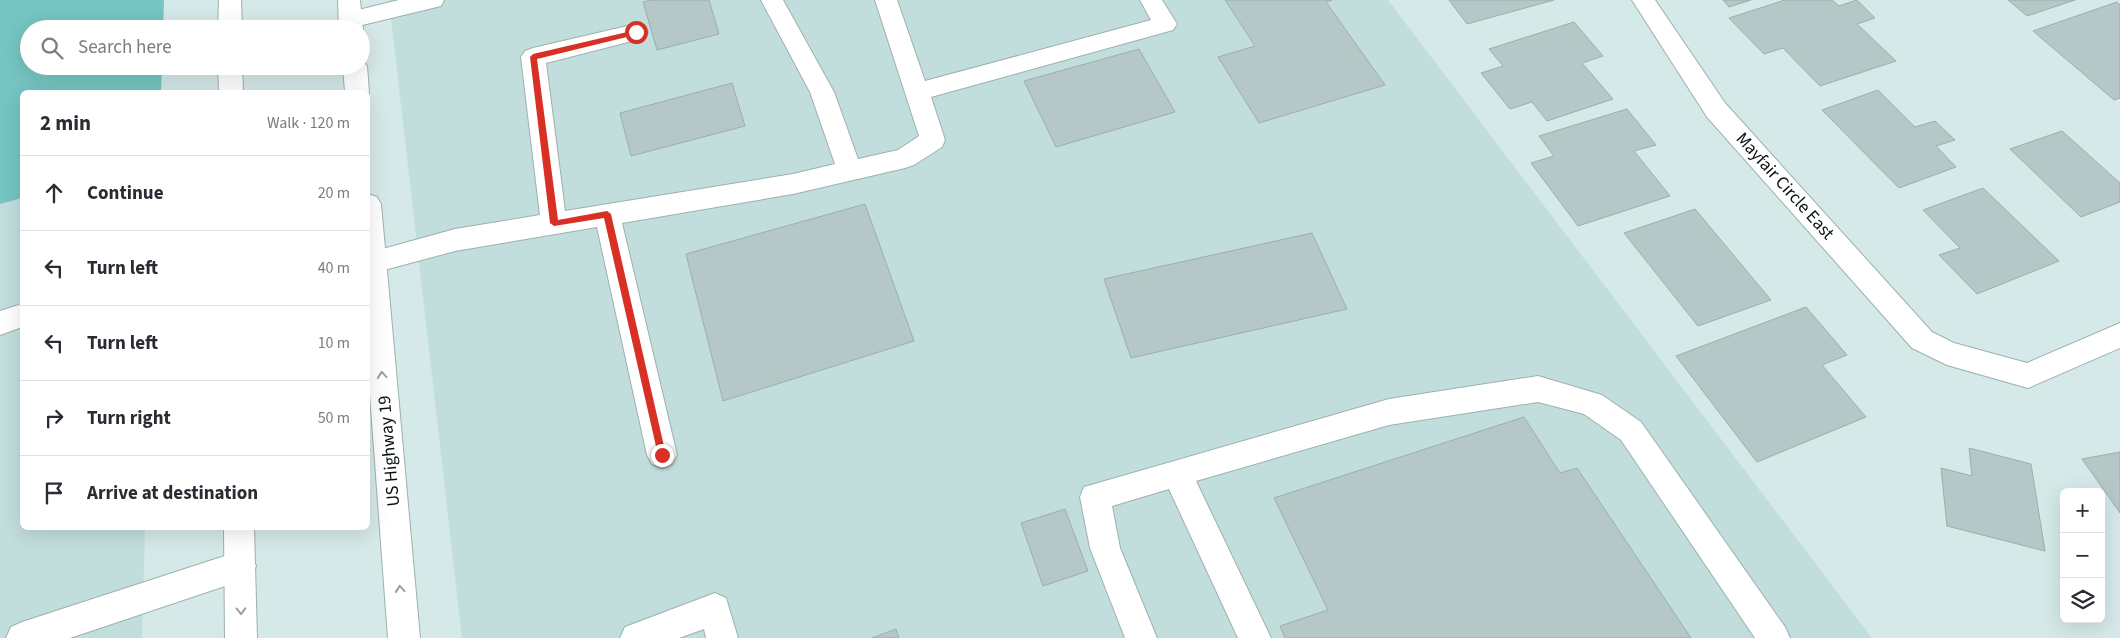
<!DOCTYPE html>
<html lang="en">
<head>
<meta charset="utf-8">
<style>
	body { margin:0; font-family:"Source Sans 3",sans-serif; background:#f7f7f7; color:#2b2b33 }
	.controls { position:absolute; right:15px; bottom:15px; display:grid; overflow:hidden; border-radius:8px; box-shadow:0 5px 20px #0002 }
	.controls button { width:45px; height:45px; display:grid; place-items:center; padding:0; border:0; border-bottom:1px solid #e1e1e2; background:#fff; color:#2b2b33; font:25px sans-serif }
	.stop { position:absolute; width:15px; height:15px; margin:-11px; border:4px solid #d93025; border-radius:50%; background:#fff }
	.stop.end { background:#d93025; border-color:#fff; box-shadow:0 1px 5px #0008 }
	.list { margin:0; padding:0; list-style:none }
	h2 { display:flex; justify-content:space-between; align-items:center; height:65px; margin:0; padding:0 20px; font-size:21px }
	h2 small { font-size:16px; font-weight:400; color:#7c7c81 }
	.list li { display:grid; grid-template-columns:32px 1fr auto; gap:15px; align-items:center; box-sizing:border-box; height:75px; padding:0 20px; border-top:1px solid #e1e1e2 }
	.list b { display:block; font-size:19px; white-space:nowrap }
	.list em { font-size:16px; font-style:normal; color:#7c7c81 }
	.icon { flex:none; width:28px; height:28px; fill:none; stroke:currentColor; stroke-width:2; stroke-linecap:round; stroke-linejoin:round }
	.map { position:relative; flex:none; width:2120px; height:638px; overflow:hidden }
	.search { position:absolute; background:#fff; box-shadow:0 5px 20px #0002; left:20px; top:20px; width:350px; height:55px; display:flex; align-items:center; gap:12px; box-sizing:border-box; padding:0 18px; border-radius:28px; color:#7c7c81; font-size:19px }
	.panel { position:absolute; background:#fff; box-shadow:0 5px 20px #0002; left:20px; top:90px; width:350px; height:440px; border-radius:8px }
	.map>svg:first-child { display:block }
	.built { fill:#c1dedd }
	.forest { fill:#75c5c2 }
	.building { fill:#b5c8c7; stroke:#9caead }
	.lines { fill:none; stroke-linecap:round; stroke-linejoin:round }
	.minor-casing { stroke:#9db0af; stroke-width:2 }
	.highway-casing { stroke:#9db0af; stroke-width:2 }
	.minor { fill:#fff; fill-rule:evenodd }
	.highway { fill:#fff; fill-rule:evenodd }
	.oneway { stroke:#9d9f9f }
	.route { fill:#d93025 }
	.labels { text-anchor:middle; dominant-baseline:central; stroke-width:4; stroke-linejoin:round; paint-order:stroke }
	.street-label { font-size:18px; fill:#091010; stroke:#fff }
</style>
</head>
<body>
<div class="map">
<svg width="2120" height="638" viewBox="0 0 2120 638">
	<rect width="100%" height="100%" fill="#d5e9e8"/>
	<!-- built -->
	<path class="built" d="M389,0H1388L1872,638H462Z
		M22,198V528H145L142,638H0V204Z"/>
	<!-- forest -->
	<path class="forest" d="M0,0H164L163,29H29V66H162L161,92H22V198L0,204Z"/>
	<!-- building -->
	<path class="building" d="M651,0H709L719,34L657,50L643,2Z
		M1225,0H1332L1326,2L1385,85L1259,123L1218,57L1255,46Z
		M1449,0H1554L1467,24Z
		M1723,0H1751L1729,7Z
		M1785,0H1832L1839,6L1857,0L1875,18L1857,24L1896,61L1820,86L1783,48L1764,54L1729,18Z
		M2008,0H2075L2027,16Z
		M2117,2L2120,5V98L2114,100L2033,31Z
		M1574,22L1603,56L1582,63L1613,99L1547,121L1532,102L1510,109L1481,73L1503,66L1489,49Z
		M1139,49L1175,112L1056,147L1024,81Z
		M732,83L745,126L631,156L620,113Z
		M1878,90L1915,127L1935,121L1955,140L1936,146L1956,167L1899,188L1822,110Z
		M1627,109L1656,145L1634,151L1670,196L1578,226L1531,163L1554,156L1539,136Z
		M2062,131L2120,183V202L2081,217L2010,149Z
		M1983,188L2059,261L1977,294L1939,255L1960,248L1923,210Z
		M865,204L914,341L723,401L686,254Z
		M1695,209L1771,300L1698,326L1624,233Z
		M1312,233L1347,309L1131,358L1104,279Z
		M1806,307L1847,355L1822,365L1866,417L1757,462L1676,356Z
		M1524,417L1560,473L1577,468L1691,638H1285L1280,626L1328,610L1274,498Z
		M1969,448L2031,464L2045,551L1947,526L1941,468L1972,476Z
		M2120,452V513L2082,459Z
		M1065,509L1088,571L1043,586L1021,523Z
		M896,629L899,638H872Z"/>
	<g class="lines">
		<!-- minor casing -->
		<g class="minor-casing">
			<path id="minor" d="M399,0H444L441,6L350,28L342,26L338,20L342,14Z
				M761,0H783L834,92L858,159L898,150L919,136L875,0H897L925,81L1151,20L1140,0H1162L1177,24L1173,30L931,97L945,140L942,147L914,165L905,168L793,194L622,223L677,455L672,464L662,468L652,464L647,455L597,227L455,251L373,273L368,271V253L455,229L540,215L521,57L525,51L533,48L636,24L644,26L648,32L644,38L546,63L565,211L793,174L835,164L810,92Z
				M1632,0H1655L1725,103L1932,332L1954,343L2027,363L2120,323V348L2028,388L1947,365L1912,348L1707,117Z
				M22,304V327L0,335V311Z
				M1538,376L1602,395L1641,422L1785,627L1790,638H1755L1621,440L1584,414L1538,402L1389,425L1196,481L1271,638H1238L1169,489L1112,506L1120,548L1157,638H1125L1090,548L1080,497L1084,487L1389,399Z
				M240,551L251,555L256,566L251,577L240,581L70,638H6L11,627L22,622Z
				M715,593L726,598L738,638H706L704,629L679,638H620L625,627Z"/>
		</g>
		<!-- highway casing -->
		<g class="highway-casing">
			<path id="highway" d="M219,0H241L242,29H218Z
				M338,0H360L363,29L361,31V29H339Z
				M361,59L367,66L369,92L368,95V92H345L343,66H361Z
				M218,66H242L243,92H219Z
				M368,194L377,197L381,204L420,638H388L368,368Z
				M224,528H254L257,638H225Z"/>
		</g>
		<!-- minor -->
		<use href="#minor" class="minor"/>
		<!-- highway -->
		<use href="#highway" class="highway"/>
	</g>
	<!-- one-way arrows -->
	<defs><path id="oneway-chevron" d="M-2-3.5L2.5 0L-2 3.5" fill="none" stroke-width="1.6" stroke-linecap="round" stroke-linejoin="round" transform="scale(1.25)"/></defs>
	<g class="oneway">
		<use href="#oneway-chevron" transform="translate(382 375) rotate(-95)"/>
		<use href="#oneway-chevron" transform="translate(400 589) rotate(-95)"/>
		<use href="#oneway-chevron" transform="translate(241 611) rotate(89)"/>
	</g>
	<!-- route -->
	<path class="route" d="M636,30L639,31V34L537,59L558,220L607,211L611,214L666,455L662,459L658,455L604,218L554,226L550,223L530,57L533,54Z"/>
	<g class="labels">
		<!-- street labels -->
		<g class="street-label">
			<text transform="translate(1785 186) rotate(48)">Mayfair Circle East</text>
			<text transform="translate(389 451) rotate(-95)">US Highway 19</text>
		</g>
	</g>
</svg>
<div class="controls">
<button>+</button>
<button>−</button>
<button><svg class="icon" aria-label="layers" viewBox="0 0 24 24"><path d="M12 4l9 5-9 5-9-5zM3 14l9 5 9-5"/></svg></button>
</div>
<div class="stop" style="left:636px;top:32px"></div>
<div class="stop end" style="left:662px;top:455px"></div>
<div class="search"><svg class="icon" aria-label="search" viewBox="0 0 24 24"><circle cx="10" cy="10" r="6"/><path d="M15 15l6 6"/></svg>Search here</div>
<section class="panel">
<h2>2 min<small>Walk · 120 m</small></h2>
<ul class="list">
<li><svg class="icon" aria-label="ahead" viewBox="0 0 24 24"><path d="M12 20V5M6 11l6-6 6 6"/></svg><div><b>Continue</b></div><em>20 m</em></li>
<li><svg class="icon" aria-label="left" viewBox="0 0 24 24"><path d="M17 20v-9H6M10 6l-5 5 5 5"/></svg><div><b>Turn left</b></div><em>40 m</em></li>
<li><svg class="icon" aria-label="left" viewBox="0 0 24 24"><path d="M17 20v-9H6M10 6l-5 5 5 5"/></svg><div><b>Turn left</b></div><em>10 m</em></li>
<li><svg class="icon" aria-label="right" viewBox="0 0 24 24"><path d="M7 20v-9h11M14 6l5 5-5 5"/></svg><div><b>Turn right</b></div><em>50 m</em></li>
<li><svg class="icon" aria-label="arrive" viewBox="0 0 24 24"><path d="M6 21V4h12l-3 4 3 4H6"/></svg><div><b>Arrive at destination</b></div></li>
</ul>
</section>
</div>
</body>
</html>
